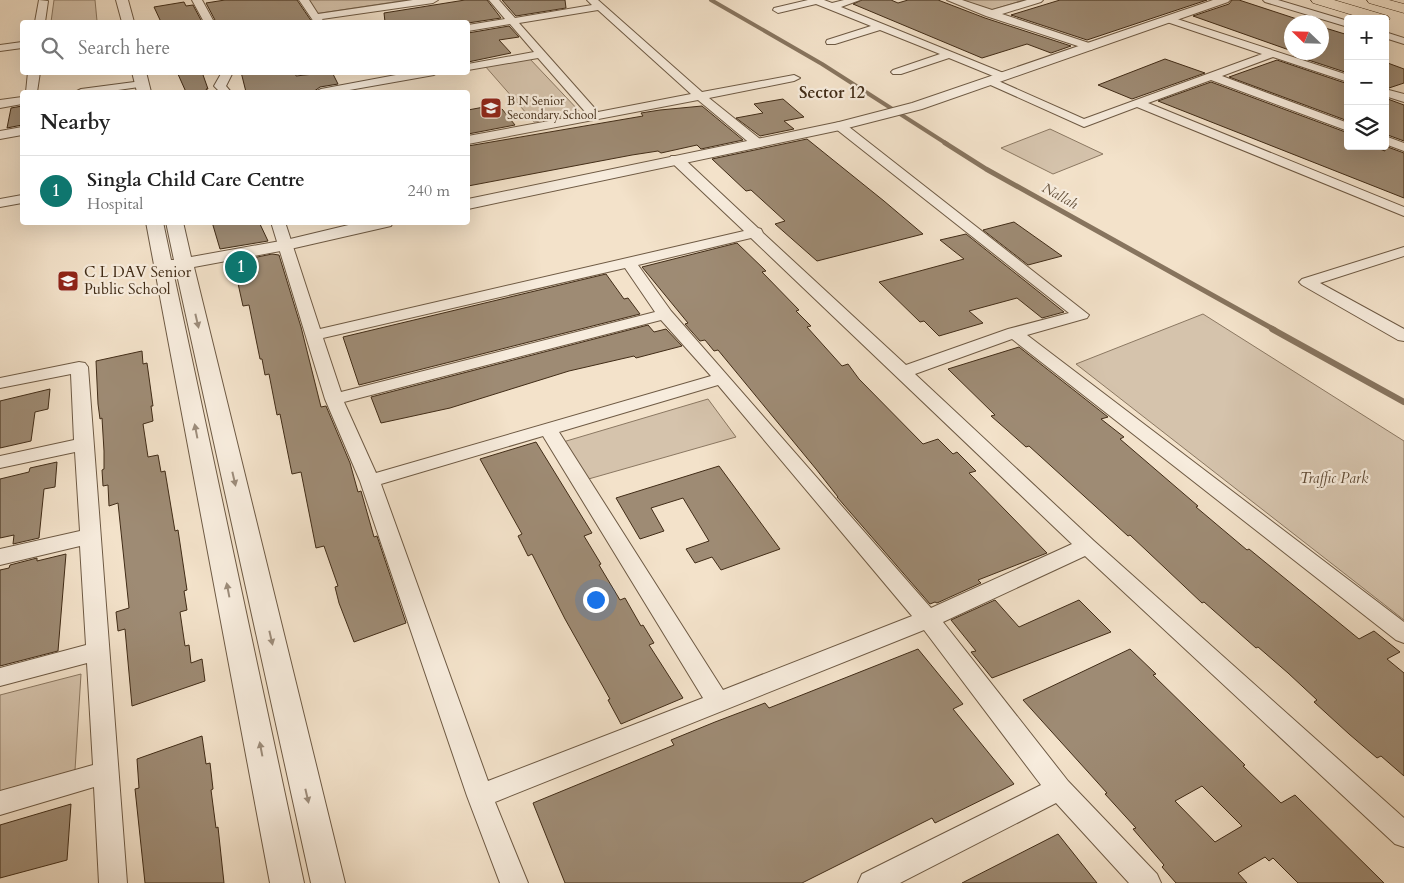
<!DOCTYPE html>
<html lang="en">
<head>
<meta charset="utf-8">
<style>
	body { margin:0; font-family:Cardo,serif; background:#f6f6f6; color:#222 }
	.controls { position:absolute; right:15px; top:15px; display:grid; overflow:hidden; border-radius:5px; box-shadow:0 5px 20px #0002 }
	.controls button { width:45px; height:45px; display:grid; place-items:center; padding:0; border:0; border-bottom:1px solid #e0e0e0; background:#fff; color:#222; font:25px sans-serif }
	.compass { position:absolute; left:1284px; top:15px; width:45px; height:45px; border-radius:50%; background:#fff; box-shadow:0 5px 20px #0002; rotate:293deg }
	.you { position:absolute; left:595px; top:599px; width:18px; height:18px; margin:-12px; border:4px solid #fff; border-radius:50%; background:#1a73e8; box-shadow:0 0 0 8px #1a73e833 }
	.badge { display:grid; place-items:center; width:32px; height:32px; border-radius:50%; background:#0f766e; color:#fff; font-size:16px; font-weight:700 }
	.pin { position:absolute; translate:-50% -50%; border:2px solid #fff; box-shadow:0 1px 5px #0006 }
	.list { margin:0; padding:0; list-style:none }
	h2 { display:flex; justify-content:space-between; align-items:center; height:65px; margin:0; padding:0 20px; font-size:21px }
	h2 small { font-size:16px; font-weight:400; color:#767676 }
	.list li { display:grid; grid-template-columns:32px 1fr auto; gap:15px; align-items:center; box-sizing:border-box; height:70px; padding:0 20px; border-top:1px solid #e0e0e0 }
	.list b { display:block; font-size:19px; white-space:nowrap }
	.list p { margin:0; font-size:16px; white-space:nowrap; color:#767676 }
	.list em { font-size:16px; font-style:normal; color:#767676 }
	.icon { flex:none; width:28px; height:28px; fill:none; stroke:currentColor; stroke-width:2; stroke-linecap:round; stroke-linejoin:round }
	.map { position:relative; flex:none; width:1404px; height:883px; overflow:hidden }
	.search { position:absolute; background:#fff; box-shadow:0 5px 20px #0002; left:20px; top:20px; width:450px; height:55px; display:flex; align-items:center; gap:12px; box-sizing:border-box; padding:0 18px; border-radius:5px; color:#767676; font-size:19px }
	.panel { position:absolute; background:#fff; box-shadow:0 5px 20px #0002; left:20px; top:90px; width:450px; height:135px; border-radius:5px }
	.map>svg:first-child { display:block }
	.green { fill:#d5c3ac; stroke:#8b7862 }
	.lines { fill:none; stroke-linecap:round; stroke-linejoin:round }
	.stream-far2 { stroke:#87745e; stroke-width:4 }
	.stream-far1 { stroke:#87745e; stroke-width:5 }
	.stream { stroke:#87745e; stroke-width:6 }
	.building { fill:#9e8b74; stroke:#412c17; fill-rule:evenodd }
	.minor-casing { stroke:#6e5a44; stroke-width:2 }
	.tertiary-casing { stroke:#6e5a44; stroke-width:2 }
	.trunk-casing { stroke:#412c17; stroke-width:1 }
	.minor { fill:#f7ecdd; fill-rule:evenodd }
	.tertiary { fill:#f7ecdd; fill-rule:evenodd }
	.trunk { fill:#f3e2ca; fill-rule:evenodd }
	.oneway { fill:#9c8c7a }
	.labels { text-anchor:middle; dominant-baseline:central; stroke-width:4.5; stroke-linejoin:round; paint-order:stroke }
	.far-poi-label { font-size:12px; fill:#412c17; stroke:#f7ecdd; text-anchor:start }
	.far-water-label { font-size:14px; font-style:italic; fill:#64503a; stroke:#f7ecdd }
	.poi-label { font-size:15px; fill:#412c17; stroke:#f7ecdd; text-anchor:start }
	.park-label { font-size:15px; font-style:italic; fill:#5f4a35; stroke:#f7ecdd }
	.far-district-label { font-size:16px; font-weight:bold; fill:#412c17; stroke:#f7ecdd }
</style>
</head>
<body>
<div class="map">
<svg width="1404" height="883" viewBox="0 0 1404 883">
	<rect width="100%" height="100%" fill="#f3e2ca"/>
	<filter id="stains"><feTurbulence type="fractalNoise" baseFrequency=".004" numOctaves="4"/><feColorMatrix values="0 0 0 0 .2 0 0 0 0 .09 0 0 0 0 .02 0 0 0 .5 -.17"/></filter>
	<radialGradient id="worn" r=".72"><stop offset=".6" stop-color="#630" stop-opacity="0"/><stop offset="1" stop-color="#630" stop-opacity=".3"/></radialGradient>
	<!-- green -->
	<path class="green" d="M54,0H95L97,21L51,22Z
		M306,0H407L314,14Z
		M959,0H1024L988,11Z
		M529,58L581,113L534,122L485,66Z
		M1050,129L1103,154L1053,174L1001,148Z
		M1203,314L1404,441V620L1076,364Z
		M708,399L736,437L585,480L563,442Z
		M81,674L75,770L0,791V695Z"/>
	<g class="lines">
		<!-- stream-far2 -->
		<path class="stream-far2" d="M711,0L822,64L947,144"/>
		<!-- stream-far1 -->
		<path class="stream-far1" d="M945,143L986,169L1275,330"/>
		<!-- stream -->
		<path class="stream" d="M1272,329L1404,402"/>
	</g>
	<!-- building -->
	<path class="building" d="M225,0H297L312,22H216L206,3Z
		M465,0H487L501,18L468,23L385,22L384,13Z
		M502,0H565L566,8L516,16Z
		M862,0H891L898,3L908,0H938L985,18L1071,46L1051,53L1027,44L982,58L853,4Z
		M1060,0H1207L1087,40L1011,15Z
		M1232,0H1239L1306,22H1292V51L1193,16L1229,4Z
		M184,2L186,6L193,5L202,22H161L154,7Z
		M509,26L519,37L499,40L511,53L468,62V33Z
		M1322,27L1348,35V73L1293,55L1298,53L1296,52H1322Z
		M1165,59L1205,73L1132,99L1098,85Z
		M1277,60L1348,84V121L1229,77Z
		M1385,62L1404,69V83L1389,88L1385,87Z
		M177,72H202L208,89H206L208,92H186Z
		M241,72H295L296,76L332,72L338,84L320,87L313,92H246Z
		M1211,82L1348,133V146H1372L1385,151V146L1404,153V198L1158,101Z
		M1385,98L1404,105V141L1385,134Z
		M783,99L804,117L784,121L794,129L760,136L736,118L763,113L754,104Z
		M22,106V125L7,128L11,108Z
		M702,106L743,140L701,149L697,145L661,153L658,151L632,155L468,186V146L643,116L641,113L660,110Z
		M484,107L487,112L502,109L515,125L468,134V110Z
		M807,139L884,201L923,234L817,261L775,224L785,221L751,190L746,191L712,159Z
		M212,222H259L268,241L220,249Z
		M1014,222L1062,256L1028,265L983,230Z
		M966,234L1064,312L1042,318L1017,298L969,311L983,323L939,336L924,321L920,322L879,282L964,259L940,240Z
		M737,243L766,271L762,272L799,310L796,311L811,326L807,327L842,366L848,364L859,379L923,444L938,439L953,454L957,452L976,471L969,473L1047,553L978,580L981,583L937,603L935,602L930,604L837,497H838L816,469L718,350L714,351L705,340L700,341L685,324L688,323L642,267Z
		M272,254L279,255L301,327L321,407L326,406L350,463L358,492L361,491L374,537L377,536L406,623L354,642L339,603L335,587L338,586L324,546L316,548L301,472L292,474L280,414L277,415L269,374L265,375L262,359H260L249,305L243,306L237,279L233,262Z
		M606,274L624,299L628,298L640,314L359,385L343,337Z
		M648,325L654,332L666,329L682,346L636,358L634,356L569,371L450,408L381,423L371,397Z
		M1019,347L1108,417L1101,419L1124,437L1120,439L1198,506L1196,507L1247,550L1249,549L1359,639L1374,631L1400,652L1387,659L1404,673V776L1381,756L1377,758L1349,734L1314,702L1317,700L1288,673L1258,647L1256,648L1204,602L1202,603L1130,535L1128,536L1029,446L1026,447L1007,430L991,416L995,415L948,369Z
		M142,351L143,364L147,363L153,406H151L153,421L143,424L148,457L158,455L161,472L165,471L175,531L178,530L187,590L184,591L187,610L180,612L185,646L189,645L191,663L202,659L205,681L132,706L125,629L118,631L116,612L129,608L124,560L118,503L109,506L108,485L103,486L102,470L104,469V451L102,418L100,419L98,404L96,361Z
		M50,389L48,409L35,412L31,441L0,448V401Z
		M536,442L592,533L584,536L601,564L599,565L620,600L625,598L641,626L643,625L654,643L649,645L683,698L621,724L608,700L610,699L565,619L532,554L528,556L518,536L522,534L480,459Z
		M57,462L55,487L44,489L39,538L13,544L14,535L0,538V479L29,472L30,468Z
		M719,466L780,549L721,570L712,557L695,563L686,549L709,541L683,498L651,508L664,531L640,539L616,498Z
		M66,554L58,651L0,666V570L9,568L10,565L37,558V561Z
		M995,600L1019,627L1079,600L1111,632L992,678L971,652L976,651L951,620Z
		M918,649L963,704L953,709L1014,784L935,823L932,818L802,883H565L533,803L674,745L671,740L715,722L765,703L769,708Z
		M1130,649L1156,674L1153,675L1245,765L1243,766L1281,803L1295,795L1384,883H1298L1273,858L1269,861L1265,857L1238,873L1247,883H1176L1162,867L1164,865L1133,829L1136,828L1105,794L1107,793L1023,700ZM1202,786L1242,826L1215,842L1175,801Z
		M202,736L206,764L210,763L213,789L211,790L216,828L218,827L224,883H145L135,789L139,788L137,759Z
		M71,804L67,860L0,878V825Z
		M1058,834L1097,883H962Z"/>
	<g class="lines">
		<!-- minor casing -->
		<g class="minor-casing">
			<path id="minor" d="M39,0L48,1L45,22H35Z
				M192,0H202L214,22H204Z
				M299,0H309L318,14L413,0H438L433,3L322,19L324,22H314Z
				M489,0H499L515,18L592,5L587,0H598L702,92L794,75L800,78L794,81L709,98L760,139L762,142L756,146L752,145L698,100L468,144V136L587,114L538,58L468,70V64L534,52L510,24L468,31V25L505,19ZM598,10L691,94L598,112L519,23Z
				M808,0H824L832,3L844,0H860L841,7L1006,74L1008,76L1002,79L998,78L949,58L901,74H893L891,72L893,70L940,54L880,30L835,44H827L826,42L827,40L871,26L816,4L778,13L773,10L774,8Z
				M947,0H962L992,10L1027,0H1043L1041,2L1002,14L1095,45L1096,47L1091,50L1087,49L986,16Z
				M1263,0H1278L1348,21V27L1265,2Z
				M1168,16L1348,75V82L1273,57L1222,76L1348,123V131L1211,80L1148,103L1404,207V216L1137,107L1084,127L986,83L984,81L990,78L994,79L1084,119L1262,54L1164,21L1163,19Z
				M1385,32L1404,38V44L1385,38Z
				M22,42V48L0,51V45Z
				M28,72H40L37,92H26Z
				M222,72H233L226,86L231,92H220L214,86Z
				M412,72H439L434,75L338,92H315L321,89Z
				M142,81L146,82L148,84L146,86L104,92H75L81,89Z
				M1385,89L1404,94V102L1385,96Z
				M22,97V104L0,108V100Z
				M840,122L844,123L1089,315L1087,318L1027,335L1404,622V643L1396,640L1012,339L915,374L1094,541L1404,818V847L1395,844L1085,556L943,622L1068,781L1157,874L1161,883H1129L1056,803L900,883H858L862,874L1041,785L924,630L495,802L528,883H500L467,796L360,481L325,399L271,222H285L320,329L744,231L671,162L669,159L671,156H681L758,228L761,229L763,233L906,365L1008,329L1069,313L836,129L834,126L836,123ZM751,238L1072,544L931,608L671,311L638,265ZM625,268L655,312L341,392L323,338ZM661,320L711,376L376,473L344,402ZM718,385L912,616L723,690L559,432ZM543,436L703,698L488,781L381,484Z
				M22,127V135L0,139V131Z
				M1385,136L1404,143V151L1385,144Z
				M22,195V203L0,207V199Z
				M1404,247V256L1320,283L1404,329V341L1398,340L1302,285L1299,282L1302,279Z
				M79,362L85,363L88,367L127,883H99L94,787L0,815V791L93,765L87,663L0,686V668L86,645L80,546L0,565V549L80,531L75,452L0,468V456L74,440L71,374L0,388V378Z"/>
		</g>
		<!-- tertiary casing -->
		<g class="tertiary-casing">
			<path id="tertiary" d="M116,0H128L134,22H122Z
				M1213,0H1230L1228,2L922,109L840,130L468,209V199L839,122L912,103Z
				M132,72H146L151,92H137Z
				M146,222H163L171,260H174L166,222H183L191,257L286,240L361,222H393L391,226L286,250L194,267L345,883H311L176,270L173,271L304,883H270Z"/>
		</g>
		<!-- trunk casing -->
		<g class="trunk-casing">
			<path id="trunk" d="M1311,0H1334L1388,16L1390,19L1385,23V19H1366L1313,3Z
				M1367,0H1389L1404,4V13L1369,3Z"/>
		</g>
		<!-- minor -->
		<use href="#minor" class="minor"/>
		<!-- tertiary -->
		<use href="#tertiary" class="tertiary"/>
		<!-- trunk -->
		<use href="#trunk" class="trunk"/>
	</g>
	<!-- one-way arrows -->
	<defs><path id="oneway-solid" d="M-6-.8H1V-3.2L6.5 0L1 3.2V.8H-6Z" transform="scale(1.25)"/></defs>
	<g class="oneway">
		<use href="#oneway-solid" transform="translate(197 321) rotate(77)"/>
		<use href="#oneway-solid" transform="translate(196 431) rotate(-101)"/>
		<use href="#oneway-solid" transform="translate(234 479) rotate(77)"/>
		<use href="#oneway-solid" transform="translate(228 590) rotate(-101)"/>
		<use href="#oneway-solid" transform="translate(271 638) rotate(77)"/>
		<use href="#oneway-solid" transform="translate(261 749) rotate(-101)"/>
		<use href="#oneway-solid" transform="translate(307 796) rotate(77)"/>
	</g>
	<!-- icons -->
	<defs>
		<g id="school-square" transform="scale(1.125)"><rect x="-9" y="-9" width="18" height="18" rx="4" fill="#8f2418" stroke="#f7ecdd"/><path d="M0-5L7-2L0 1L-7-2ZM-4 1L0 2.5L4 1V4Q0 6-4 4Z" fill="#fff"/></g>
	</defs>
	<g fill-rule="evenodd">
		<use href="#school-square" x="491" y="108"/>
		<use href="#school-square" x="68" y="281"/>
	</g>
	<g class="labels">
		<!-- far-poi labels -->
		<g class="far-poi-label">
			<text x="507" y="101">B N Senior<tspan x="507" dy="14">Secondary School</tspan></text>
		</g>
		<!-- far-water labels -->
		<g class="far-water-label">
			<text transform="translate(1060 196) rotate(29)">Nallah</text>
		</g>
		<!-- poi labels -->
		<g class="poi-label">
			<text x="84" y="272">C L DAV Senior<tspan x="84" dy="17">Public School</tspan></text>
		</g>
		<!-- park labels -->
		<g class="park-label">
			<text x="1334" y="478">Traffic Park</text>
		</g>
		<!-- far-district labels -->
		<g class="far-district-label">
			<text x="832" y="93">Sector 12</text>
		</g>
	</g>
	<rect width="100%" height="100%" filter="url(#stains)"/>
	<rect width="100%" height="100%" fill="url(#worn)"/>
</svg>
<div class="controls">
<button>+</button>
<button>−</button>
<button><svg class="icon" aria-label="layers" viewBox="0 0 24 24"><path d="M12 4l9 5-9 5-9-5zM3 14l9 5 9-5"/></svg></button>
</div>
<svg class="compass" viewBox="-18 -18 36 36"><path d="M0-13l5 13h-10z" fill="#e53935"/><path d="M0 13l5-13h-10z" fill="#767676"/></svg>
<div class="you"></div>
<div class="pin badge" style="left:241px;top:267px">1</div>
<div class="search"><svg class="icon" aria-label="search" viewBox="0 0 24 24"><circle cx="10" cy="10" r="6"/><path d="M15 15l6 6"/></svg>Search here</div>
<section class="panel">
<h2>Nearby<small></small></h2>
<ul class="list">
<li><span class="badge">1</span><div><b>Singla Child Care Centre</b><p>Hospital</p></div><em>240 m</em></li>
</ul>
</section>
</div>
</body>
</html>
